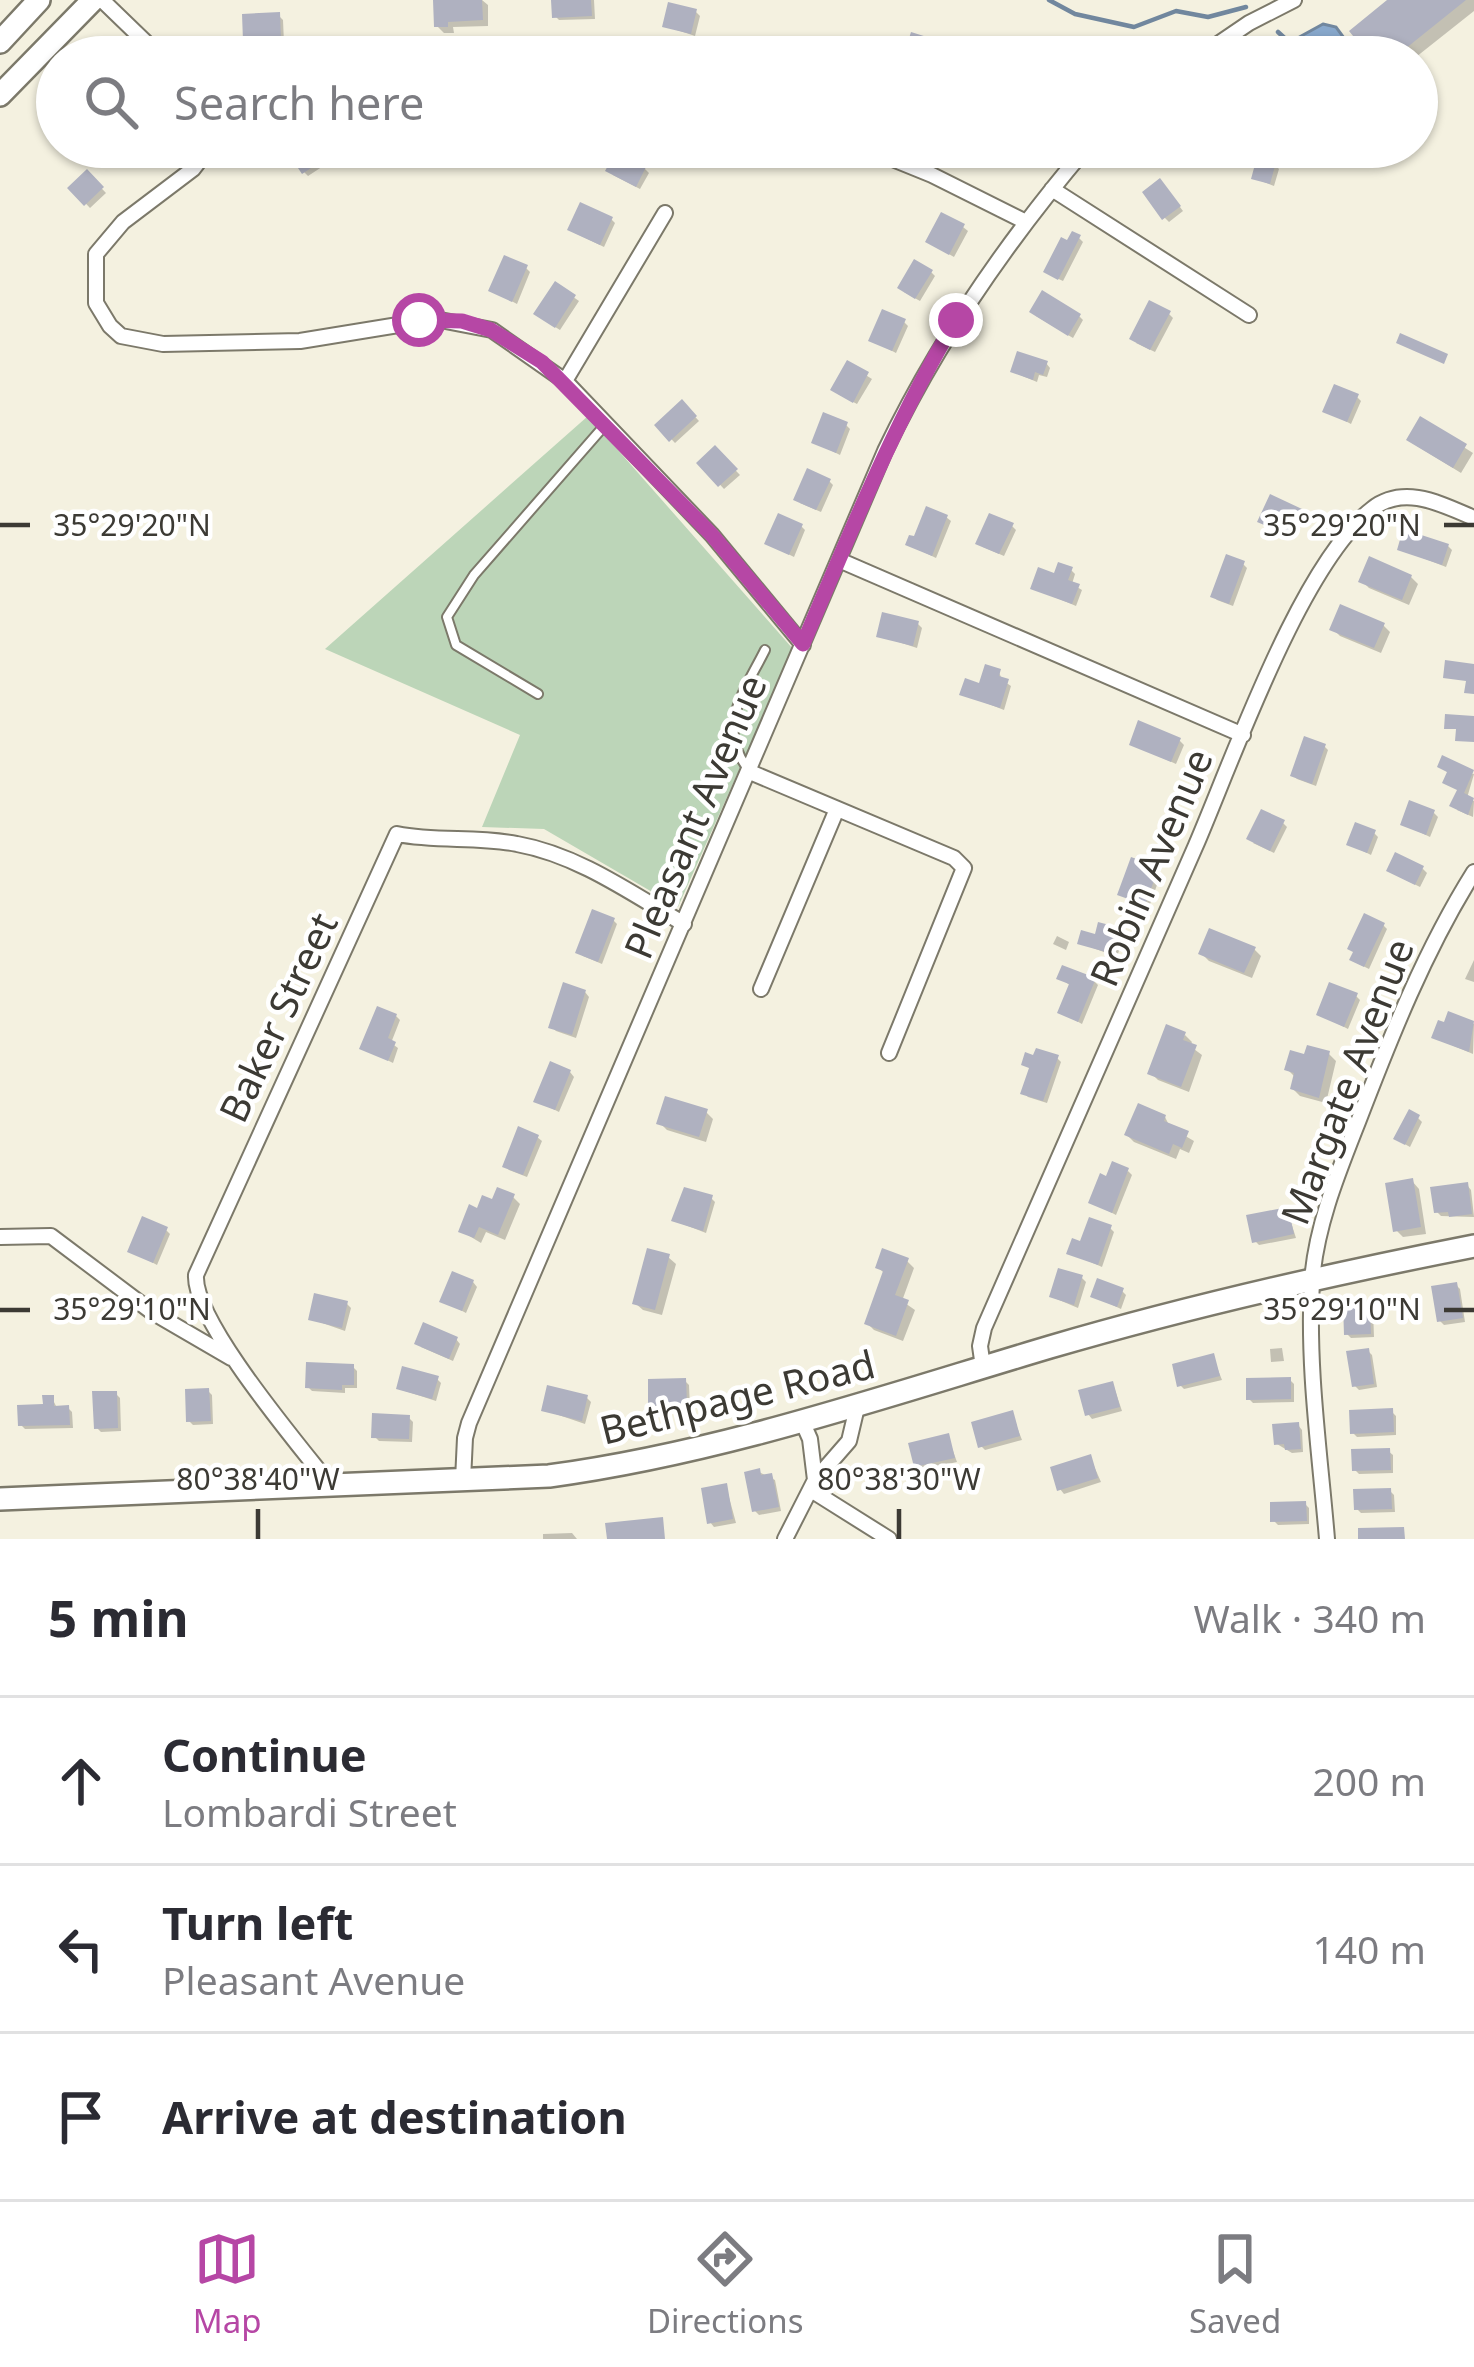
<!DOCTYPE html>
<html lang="en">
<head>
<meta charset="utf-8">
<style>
	body { margin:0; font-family:"Noto Sans",sans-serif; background:#f7f7f7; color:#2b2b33 }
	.stop { position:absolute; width:36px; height:36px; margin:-27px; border:9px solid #b647a5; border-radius:50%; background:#fff }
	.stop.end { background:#b647a5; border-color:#fff; box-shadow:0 3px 12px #0008 }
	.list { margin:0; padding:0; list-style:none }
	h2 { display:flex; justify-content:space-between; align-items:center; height:156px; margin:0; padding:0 48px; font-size:51px }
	h2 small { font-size:39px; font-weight:400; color:#7c7c81 }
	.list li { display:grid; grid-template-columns:78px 1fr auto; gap:36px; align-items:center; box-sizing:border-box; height:168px; padding:0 48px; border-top:3px solid #e1e1e2 }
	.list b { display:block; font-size:45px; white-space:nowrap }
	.list p { margin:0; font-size:39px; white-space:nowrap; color:#7c7c81 }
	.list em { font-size:39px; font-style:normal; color:#7c7c81 }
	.icon { flex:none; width:66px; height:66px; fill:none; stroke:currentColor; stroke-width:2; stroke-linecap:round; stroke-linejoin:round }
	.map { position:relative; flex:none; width:1474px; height:1539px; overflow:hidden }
	.search { position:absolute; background:#fff; box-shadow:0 3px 9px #0004; left:36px; right:36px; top:36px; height:132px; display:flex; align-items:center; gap:30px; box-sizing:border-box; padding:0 42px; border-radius:66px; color:#7c7c81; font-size:45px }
	.sheet { height:660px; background:#fff }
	nav { display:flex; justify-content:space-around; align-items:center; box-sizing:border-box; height:168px; border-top:3px solid #e1e1e2; background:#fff; font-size:33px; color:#7c7c81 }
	nav a { display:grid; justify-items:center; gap:6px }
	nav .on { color:#b647a5 }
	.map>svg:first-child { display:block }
	.green { fill:#bcd5b8 }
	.water { fill:#88a8cc; stroke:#71879e; stroke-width:3 }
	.shadow { fill:#0003 }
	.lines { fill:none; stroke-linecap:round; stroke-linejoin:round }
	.stream { stroke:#71879e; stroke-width:4.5 }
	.building { fill:#afb1c0 }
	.lane-casing { stroke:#7c796a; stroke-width:12 }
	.street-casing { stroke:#7c796a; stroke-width:18 }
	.secondary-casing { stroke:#7c796a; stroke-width:26 }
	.primary-casing { stroke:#7c796a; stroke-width:26 }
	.lane { stroke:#fff; stroke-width:8 }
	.street { stroke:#fff; stroke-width:14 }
	.secondary { stroke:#fff; stroke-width:21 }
	.primary { stroke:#fff; stroke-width:21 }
	.route { stroke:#b647a5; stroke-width:15 }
	.ticks { fill:none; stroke:#3c3a34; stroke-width:4.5 }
	.labels { text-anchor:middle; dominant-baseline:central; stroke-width:9; stroke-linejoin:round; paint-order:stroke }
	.street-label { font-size:39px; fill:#3c3a34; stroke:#fff }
	.ticks-label { font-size:30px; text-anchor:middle; fill:#3c3a34; stroke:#fff; stroke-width:9; stroke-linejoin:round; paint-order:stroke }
</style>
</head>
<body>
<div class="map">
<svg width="1474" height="1539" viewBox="0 0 1474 1539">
	<rect width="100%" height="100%" fill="#f4f1e0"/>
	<!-- green -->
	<path class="green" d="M588,416L793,649L678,907L544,829L482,827L520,735L325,649Z"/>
	<!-- water -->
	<path class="water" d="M1323,24L1336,27L1358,57H1263Z"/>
	<!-- shadow -->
	<path class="shadow" d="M436,0H482L488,5V26L453,27L454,33H444L437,26Z
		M554,0H594L595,19L559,20L555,16Z
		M1391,0H1474V11L1416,57H1374Z
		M696,12L700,16L695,36L665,26Z
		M279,16L283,20L284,43L250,44L246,40Z
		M785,49L805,57H781Z
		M119,147H151L138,163Z
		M310,147H321L331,161L308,176L304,172Z
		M364,147H389L390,152L369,155Z
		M446,147H483L481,161L449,158Z
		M1275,165L1279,169L1274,186L1254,178Z
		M645,169L649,173L640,189L613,175Z
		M87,173L106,193L90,208L71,188Z
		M1164,186L1183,211L1169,222L1165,218Z
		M611,219L615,223L604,247L575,233Z
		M963,227L968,231L954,257L933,245Z
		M1079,238L1083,242L1063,281L1050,275Z
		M526,268L530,272L517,304L492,291Z
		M931,272L935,276L920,301L904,292Z
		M556,285L579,301L560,330L541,318Z
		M1169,314L1173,318L1155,352L1136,343Z
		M1036,316H1079L1083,320L1073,338Z
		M904,322L908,326L896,353L871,340Z
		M1046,363L1050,368L1047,377L1039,375L1037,382L1013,372Z
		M848,364L872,379L857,404L838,394Z
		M1357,397L1361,401L1351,424L1326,411Z
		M682,403L699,421L675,443L658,425Z
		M1421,420L1473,453L1461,473L1417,446Z
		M846,425L850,429L840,455L814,442Z
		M715,449L740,475L724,489L700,463Z
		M829,481L833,485L821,512L800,503Z
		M1300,511L1304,515L1294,538L1265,525Z
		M946,517L951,521L936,558L909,545Z
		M801,526L805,530L794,557L768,544Z
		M1012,526L1016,530L1004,556L983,547Z
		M1448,546L1452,550L1446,567L1400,549Z
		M1243,564L1247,568L1233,606L1217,600L1213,596Z
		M1071,570L1075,574L1072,584L1082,590L1076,606L1033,588Z
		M1411,577L1418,584L1409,605L1369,588L1362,581Z
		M918,624L922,628L917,648L880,636Z
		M1383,625L1390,632L1381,653L1340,636L1333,629Z
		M999,672L1002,680L1011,686L1004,710L963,694L981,687Z
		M1180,741L1184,745L1176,764L1132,744Z
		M1324,746L1328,750L1316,786L1297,779L1293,775Z
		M1440,767L1474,774L1467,798L1474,801L1473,817L1457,810L1460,791L1449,773Z
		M1434,813L1438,817L1430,837L1403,824Z
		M1283,823L1287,827L1274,853L1253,843Z
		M1374,833L1378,837L1371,855L1349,844Z
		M1423,869L1427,873L1420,887L1394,874Z
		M1157,870L1161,874L1149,907L1121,894Z
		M613,920L617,924L602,964L583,956L579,952Z
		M1383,925L1387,929L1369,969L1357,963Z
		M1120,931L1124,935L1117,957L1080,943Z
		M1057,936L1069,942L1066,950L1053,944Z
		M1254,949L1261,956L1252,978L1209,961L1202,954Z
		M1474,960V982L1465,979Z
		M1060,978L1094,981L1098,985L1082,1024L1060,1012L1071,986Z
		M585,992L589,997L576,1038L556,1031L552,1027Z
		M1356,996L1360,1000L1348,1029L1319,1014Z
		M1449,1015L1474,1024L1473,1054L1435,1038Z
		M396,1016L400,1020L391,1043L398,1048L393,1063L363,1048Z
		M1185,1035L1192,1042L1190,1046L1202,1055L1189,1092L1158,1080L1151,1073Z
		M1329,1054L1336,1061L1326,1103L1300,1096L1293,1089L1296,1078L1287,1069L1306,1058Z
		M1057,1058L1061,1062L1047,1103L1028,1097L1024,1093L1032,1069L1024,1064Z
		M570,1072L574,1077L559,1112L537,1101Z
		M706,1112L713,1119L706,1142L667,1130L660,1123Z
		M1165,1117L1170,1127L1194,1141L1189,1153L1180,1149L1176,1159L1134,1142L1127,1135Z
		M1418,1118L1422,1122L1410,1147L1401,1142Z
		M537,1137L542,1141L527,1177L509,1170L505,1166Z
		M1128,1171L1132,1175L1116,1215L1091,1202Z
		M1412,1181L1419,1189L1426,1234L1403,1237L1396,1230Z
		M1467,1185L1471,1190L1474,1217L1441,1216L1437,1212Z
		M513,1197L520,1204L505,1240L486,1232L481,1243L461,1231L479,1212Z
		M711,1198L715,1202L706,1233L675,1221Z
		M1287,1210L1296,1238L1259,1245L1255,1241Z
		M1110,1228L1114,1232L1102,1267L1070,1253Z
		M166,1230L170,1234L157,1265L131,1251Z
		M668,1257L676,1264L662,1315L643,1310L635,1303Z
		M907,1261L914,1268L902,1301L915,1310L903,1341L874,1330L867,1323L885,1274L878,1267Z
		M1082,1278L1086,1282L1078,1308L1052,1297Z
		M473,1282L477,1287L466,1313L443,1301Z
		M1456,1285L1460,1289L1465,1322L1444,1325L1440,1321Z
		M1122,1291L1126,1295L1121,1309L1093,1296Z
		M347,1304L351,1308L345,1331L311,1319Z
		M1369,1306L1373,1310L1374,1337L1351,1338L1347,1334Z
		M456,1339L460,1344L453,1361L421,1347Z
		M1270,1349L1282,1348L1284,1361L1271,1362Z
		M1368,1351L1372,1355L1377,1387L1359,1390L1355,1386Z
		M1213,1357L1222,1380L1184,1389L1180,1385Z
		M353,1367L357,1371V1388H345V1393L312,1391L308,1387Z
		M437,1379L441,1383L436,1401L399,1389Z
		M1290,1380L1294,1384V1402L1253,1403L1249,1399Z
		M685,1381L689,1385L690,1408L655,1409L651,1405Z
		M1113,1384L1122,1411L1092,1419L1088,1414Z
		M208,1391L212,1395L213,1424L193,1425L189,1421Z
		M116,1394L120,1398L121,1431L101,1432L96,1427Z
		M52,1398L57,1408H68L72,1412L73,1428L25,1429L21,1425Z
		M587,1398L591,1402L585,1424L544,1410Z
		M1391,1411L1396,1416V1435L1357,1437L1353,1433Z
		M1012,1414L1022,1440L985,1450L981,1446Z
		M409,1418L413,1422L412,1442L379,1441L375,1437Z
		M1298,1425L1302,1430L1303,1452L1292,1453L1277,1444Z
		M948,1437L957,1462L920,1470L916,1466Z
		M1388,1451L1393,1455V1473L1359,1474L1355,1470Z
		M1090,1457L1101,1482L1064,1494L1060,1489Z
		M759,1472L775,1480L781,1511L759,1515L755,1511Z
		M726,1486L736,1523L714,1527L710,1522Z
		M1390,1491L1394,1495L1395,1512L1361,1513L1357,1509Z
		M1305,1504L1309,1508V1524L1278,1525L1274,1521Z
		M572,1533L577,1539H543V1534Z"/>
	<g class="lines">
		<!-- stream -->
		<path class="stream" d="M1049,0L1075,14L1134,27L1176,11L1208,17L1246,7
			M1278,32L1290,43"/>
	</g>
	<!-- building -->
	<path class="building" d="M433,0H482L483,20L448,22V27H434Z
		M551,0H591L592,16L552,18Z
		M1387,0H1466L1395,57H1370L1349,31Z
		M668,2L697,9L691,34L662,27Z
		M280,12L281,40L243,41L242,14Z
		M911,32L943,42L938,57H903Z
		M304,147H323L329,156L302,174L290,156Z
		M616,151L646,167L636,187L605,171Z
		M1257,157L1276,162L1270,184L1251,179Z
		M87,169L104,187L84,206L67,188Z
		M1160,178L1181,206L1162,220L1142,192Z
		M580,202L613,217L600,245L567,230Z
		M941,212L965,224L949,255L925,242Z
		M1072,231L1081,235L1058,280L1043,272L1061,237L1067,240Z
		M504,255L528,265L512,302L488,291Z
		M914,259L933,270L915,299L897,288Z
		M555,281L576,295L555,328L533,314Z
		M1042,290L1081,314L1068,336L1029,312Z
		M1149,300L1171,311L1150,350L1129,339Z
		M882,309L906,319L892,351L868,341Z
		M1400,333L1448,354L1444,364L1396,343Z
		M1017,351L1048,361L1043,375L1035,372L1033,380L1010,372Z
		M847,360L869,372L853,403L830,390Z
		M1334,384L1359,394L1347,422L1322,412Z
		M682,399L697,416L669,442L654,425Z
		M823,412L848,422L836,453L811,443Z
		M1420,416L1467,444L1453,468L1406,440Z
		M715,445L738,469L718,487L696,463Z
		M807,468L831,479L816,510L793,500Z
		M1270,494L1302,509L1290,536L1257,522Z
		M926,506L948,515L932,556L905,545L909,535L914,536Z
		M778,513L803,524L789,555L764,544Z
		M989,513L1014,523L999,554L975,544Z
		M1403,529L1449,544L1442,565L1397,550Z
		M1226,554L1245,561L1229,604L1210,597Z
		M1369,556L1412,575L1402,600L1358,582Z
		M1058,562L1073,567L1068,580L1080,584L1072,604L1030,589L1038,567L1054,573Z
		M1340,604L1385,623L1374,648L1329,630Z
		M882,612L919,621L913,646L876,637Z
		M1445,660L1474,664V694L1464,693L1466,681L1443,678Z
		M985,664L1001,669L999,676L1009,679L1000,708L959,695L965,678L979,683Z
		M1445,714L1474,716V742L1455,741L1456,729H1444Z
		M1138,720L1181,738L1171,762L1129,745Z
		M1304,736L1326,744L1312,784L1290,776Z
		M1442,755L1474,770L1464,793L1474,798L1468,815L1449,806L1457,790L1442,783L1447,772L1437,767Z
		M1409,800L1435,810L1426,835L1400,825Z
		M1261,809L1285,820L1270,851L1246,839Z
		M1355,822L1376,830L1367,853L1346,845Z
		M1395,852L1424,866L1415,885L1386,871Z
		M1131,857L1159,867L1145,905L1117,895Z
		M592,909L615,918L598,962L575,953Z
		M1364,913L1385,923L1364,967L1349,960L1353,952L1347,949Z
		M1098,922L1121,928L1113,954L1077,944L1081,930L1095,934Z
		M1209,928L1256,947L1244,973L1198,954Z
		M1062,965L1096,978L1078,1022L1057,1013L1069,984L1056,979Z
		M563,982L586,990L572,1035L548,1028Z
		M1329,982L1358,993L1344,1027L1316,1015Z
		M377,1006L397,1014L388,1038L396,1042L388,1061L359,1049Z
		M1448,1011L1474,1021L1469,1052L1431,1038L1438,1020L1444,1022Z
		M1166,1024L1186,1032L1183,1040L1197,1045L1181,1087L1147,1074Z
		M1307,1045L1330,1051L1319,1098L1290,1089L1294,1073L1284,1070L1290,1050L1304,1054Z
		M1036,1048L1059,1055L1043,1101L1020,1094L1029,1068L1021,1065L1025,1052L1033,1055Z
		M550,1061L571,1070L555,1110L533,1102Z
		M665,1096L708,1109L699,1137L656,1124Z
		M1138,1103L1166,1115L1164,1121L1189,1131L1182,1148L1173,1144L1169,1154L1124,1135Z
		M1409,1109L1420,1115L1405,1145L1393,1139Z
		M518,1126L539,1135L523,1175L502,1167Z
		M1112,1161L1129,1168L1112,1213L1088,1203L1100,1173L1106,1176Z
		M1413,1178L1421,1227L1393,1232L1385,1183Z
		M1468,1182L1472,1214L1449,1217L1448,1212L1434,1213L1430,1187Z
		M497,1187L515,1194L498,1235L479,1227L474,1238L458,1232L469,1204L477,1208L482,1195L492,1199Z
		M684,1187L713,1195L703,1231L671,1221Z
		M1288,1207L1294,1234L1252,1243L1246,1215Z
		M142,1216L168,1227L153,1263L127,1252Z
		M1089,1217L1112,1225L1098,1265L1066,1254L1072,1238L1080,1241Z
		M647,1248L670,1254L655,1310L632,1304Z
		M882,1248L909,1258L895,1295L909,1300L896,1336L864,1324L883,1271L875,1268Z
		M1058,1268L1083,1275L1074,1305L1049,1297Z
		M452,1271L474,1280L462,1311L439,1302Z
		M1097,1278L1124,1288L1117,1307L1090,1297Z
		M1457,1282L1463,1318L1437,1322L1431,1286Z
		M314,1293L348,1301L342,1328L308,1320Z
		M1343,1303H1370L1371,1334L1344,1335Z
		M423,1322L458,1337L449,1359L414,1344Z
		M1369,1348L1374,1384L1352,1387L1346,1351Z
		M1214,1353L1220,1376L1177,1387L1172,1364Z
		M306,1362L354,1364V1385H342V1390L305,1388Z
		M402,1366L439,1376L432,1399L396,1389Z
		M1291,1377V1399L1246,1400V1378Z
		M686,1378L687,1405L648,1406V1379Z
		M1113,1381L1120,1407L1085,1416L1078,1390Z
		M547,1385L588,1395L582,1421L541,1411Z
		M209,1388L211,1421L186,1422L185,1389Z
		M92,1391H117L118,1428L94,1429Z
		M42,1395H54V1406L69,1405L70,1425L18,1426L17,1405L43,1404Z
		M1393,1408L1394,1432L1350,1434L1349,1410Z
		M1013,1410L1020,1436L978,1448L971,1422Z
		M372,1413L410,1415L409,1439L371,1438Z
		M1299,1422L1301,1449L1285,1450L1284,1444L1274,1445L1272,1424Z
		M949,1433L955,1458L914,1467L908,1443Z
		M1390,1448L1391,1470L1352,1471L1351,1449Z
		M1091,1454L1098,1478L1057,1491L1050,1467Z
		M760,1468L761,1475L772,1473L779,1507L752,1512L744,1472Z
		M727,1483L733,1519L707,1524L701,1488Z
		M1391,1488L1392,1509L1354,1510L1353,1489Z
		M1306,1501L1307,1521L1270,1522V1502Z
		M663,1517L665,1539H607L605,1523Z
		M1404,1527L1405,1539H1358V1528Z"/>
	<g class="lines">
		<!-- lane casing -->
		<g class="lane-casing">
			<path id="lane" d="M538,694L456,645L447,617L474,575L605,425
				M749,770C715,728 744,692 765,650"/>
		</g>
		<!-- street casing -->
		<g class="street-casing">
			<path id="street" d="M102,0L161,57
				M1199,57L1249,23L1294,0
				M210,147L193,169L123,222L96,254V303L110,326L121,336L163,344L300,341L435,319L492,330L565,381L712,535L803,645
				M863,147L932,175L1026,222
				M1052,189L1249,315
				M565,381L665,213
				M839,560L1243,735
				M750,772L954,858L964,868L889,1053
				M761,989L837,809
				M0,1237L51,1236L152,1312L231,1358
				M983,1367L980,1346L984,1328C1056,1167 1126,1006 1196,845C1233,759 1301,564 1372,509C1404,484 1441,504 1474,518
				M802,1421L810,1439L815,1480
				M463,1480L465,1438L469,1423L885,451C938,340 1008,240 1087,147
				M331,1486C299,1445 193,1321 196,1275L397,834C437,842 478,836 517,844C578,855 631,893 684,924
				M811,1490L889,1539
				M785,1539L815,1480L849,1441L858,1403
				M1327,1539C1320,1454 1307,1367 1312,1281C1316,1226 1338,1173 1358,1122C1391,1036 1425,950 1474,872"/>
		</g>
		<!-- secondary casing -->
		<g class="secondary-casing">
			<path id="secondary" d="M0,1499L549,1476C720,1453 885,1396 1050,1347C1190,1306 1331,1274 1474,1246"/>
		</g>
		<!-- primary casing -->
		<g class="primary-casing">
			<path id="primary" d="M0,42L39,0
				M0,95L93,0"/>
		</g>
		<!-- lane -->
		<use href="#lane" class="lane"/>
		<!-- street -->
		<use href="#street" class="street"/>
		<!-- secondary -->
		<use href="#secondary" class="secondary"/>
		<!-- primary -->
		<use href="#primary" class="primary"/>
	</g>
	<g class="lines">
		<!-- route -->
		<path class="route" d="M419,320L462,321L491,330L542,362L712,535L803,644C850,534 894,423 956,320"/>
	</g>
	<!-- ticks -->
	<path class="ticks" d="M0,525H30M1444,525H1474M0,1310H30M1444,1310H1474M258,1509V1539M899,1509V1539"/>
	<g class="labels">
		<!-- street labels -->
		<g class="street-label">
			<text transform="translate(694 816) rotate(-67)">Pleasant Avenue</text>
			<text transform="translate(1150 867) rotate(-67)">Robin Avenue</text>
			<text transform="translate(277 1017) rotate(-65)">Baker Street</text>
			<text transform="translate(1346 1081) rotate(-69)">Margate Avenue</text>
			<text transform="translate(737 1396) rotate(-14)">Bethpage Road</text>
		</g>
	</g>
	<g class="ticks-label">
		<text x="132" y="536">35°29'20"N</text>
		<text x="1342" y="536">35°29'20"N</text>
		<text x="132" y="1320">35°29'10"N</text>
		<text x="1342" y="1320">35°29'10"N</text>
		<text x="258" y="1490">80°38'40"W</text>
		<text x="899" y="1490">80°38'30"W</text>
	</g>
</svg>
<div class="stop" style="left:419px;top:320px"></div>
<div class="stop end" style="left:956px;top:320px"></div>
<div class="search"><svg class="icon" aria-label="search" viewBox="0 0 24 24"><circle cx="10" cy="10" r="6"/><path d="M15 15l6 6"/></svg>Search here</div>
</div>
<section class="sheet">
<h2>5 min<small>Walk · 340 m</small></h2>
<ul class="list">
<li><svg class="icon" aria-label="ahead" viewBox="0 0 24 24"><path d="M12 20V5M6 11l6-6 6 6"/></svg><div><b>Continue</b><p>Lombardi Street</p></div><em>200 m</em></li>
<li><svg class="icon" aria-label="left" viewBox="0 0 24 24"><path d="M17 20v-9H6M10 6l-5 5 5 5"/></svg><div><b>Turn left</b><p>Pleasant Avenue</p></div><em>140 m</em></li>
<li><svg class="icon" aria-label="arrive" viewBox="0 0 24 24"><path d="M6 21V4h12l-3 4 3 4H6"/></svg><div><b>Arrive at destination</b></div></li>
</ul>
</section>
<nav>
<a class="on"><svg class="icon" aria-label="map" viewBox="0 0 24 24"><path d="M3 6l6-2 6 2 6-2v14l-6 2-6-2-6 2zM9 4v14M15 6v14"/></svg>Map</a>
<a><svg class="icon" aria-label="directions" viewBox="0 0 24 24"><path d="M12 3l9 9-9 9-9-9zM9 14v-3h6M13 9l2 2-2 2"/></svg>Directions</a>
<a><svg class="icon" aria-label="saved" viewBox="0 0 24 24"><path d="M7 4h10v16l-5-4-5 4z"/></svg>Saved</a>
</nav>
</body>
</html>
